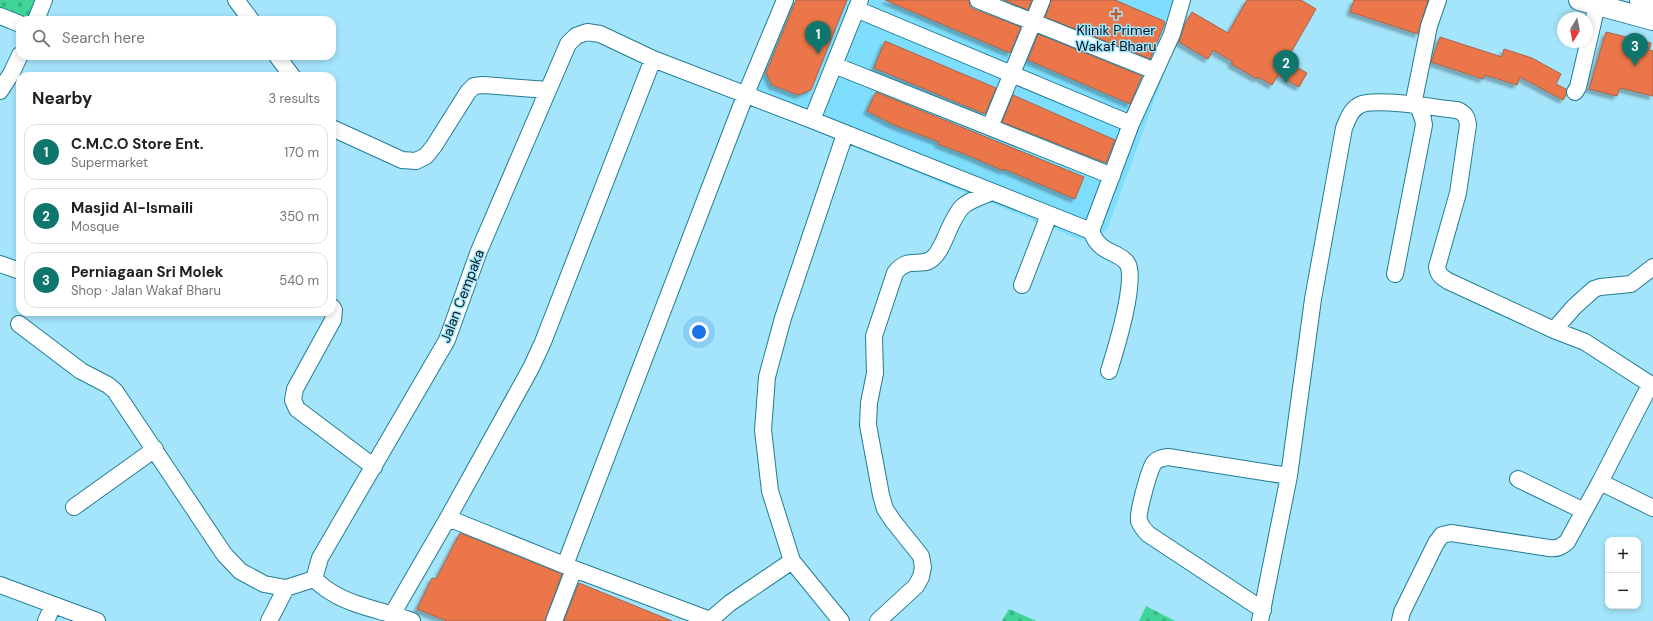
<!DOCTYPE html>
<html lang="en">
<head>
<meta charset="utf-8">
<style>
	body { margin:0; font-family:"DM Sans",sans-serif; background:#f6f6f6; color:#202124 }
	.controls { position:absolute; right:12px; bottom:12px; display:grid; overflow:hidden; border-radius:8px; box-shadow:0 2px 6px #0003 }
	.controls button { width:36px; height:36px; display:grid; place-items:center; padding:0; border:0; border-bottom:1px solid #e0e0e0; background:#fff; color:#202124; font:20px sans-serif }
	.compass { position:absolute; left:1557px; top:12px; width:36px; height:36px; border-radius:50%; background:#fff; box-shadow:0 2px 6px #0003; rotate:190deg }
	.you { position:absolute; left:699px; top:332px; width:14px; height:14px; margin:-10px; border:3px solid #fff; border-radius:50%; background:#1a73e8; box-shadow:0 0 0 6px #1a73e833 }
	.badge { display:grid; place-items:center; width:26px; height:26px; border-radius:50%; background:#0f766e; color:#fff; font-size:13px; font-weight:700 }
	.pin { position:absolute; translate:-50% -33px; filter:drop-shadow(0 1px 2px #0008) }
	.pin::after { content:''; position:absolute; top:21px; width:14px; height:12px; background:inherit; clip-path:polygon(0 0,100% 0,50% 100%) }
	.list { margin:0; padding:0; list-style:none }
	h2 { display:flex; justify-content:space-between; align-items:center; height:52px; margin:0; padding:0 16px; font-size:17px }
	h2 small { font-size:13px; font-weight:400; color:#757577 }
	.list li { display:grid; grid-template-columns:26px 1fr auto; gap:12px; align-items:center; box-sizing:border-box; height:56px; margin:0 8px 8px; padding:0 8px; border:1px solid #e0e0e0; border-radius:12px }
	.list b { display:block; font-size:15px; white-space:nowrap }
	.list p { margin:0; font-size:13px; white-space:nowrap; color:#757577 }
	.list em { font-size:13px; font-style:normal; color:#757577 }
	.icon { flex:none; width:22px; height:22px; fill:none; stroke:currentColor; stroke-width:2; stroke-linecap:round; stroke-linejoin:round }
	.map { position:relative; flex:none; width:1653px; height:621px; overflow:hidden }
	.search { position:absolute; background:#fff; box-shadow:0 2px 6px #0003; left:16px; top:16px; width:320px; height:44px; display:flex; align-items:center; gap:10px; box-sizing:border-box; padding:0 14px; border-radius:12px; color:#757577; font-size:15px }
	.panel { position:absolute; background:#fff; box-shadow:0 2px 6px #0003; left:16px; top:72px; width:320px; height:244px; border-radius:12px }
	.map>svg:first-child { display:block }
	.built { fill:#7fdefd }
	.cemetery { fill:url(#cemetery-stones) }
	.building { fill:#ea7648; stroke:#a5654d; filter:url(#shadow) }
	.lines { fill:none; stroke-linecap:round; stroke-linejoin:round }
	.minor-casing { stroke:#227c95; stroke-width:18 }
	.major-casing { stroke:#227c95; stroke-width:22 }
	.minor { stroke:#fff; stroke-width:16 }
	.major { stroke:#fff; stroke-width:20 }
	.poi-dot { fill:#c0592f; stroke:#a4e5fb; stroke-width:1.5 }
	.labels { text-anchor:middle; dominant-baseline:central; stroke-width:3; stroke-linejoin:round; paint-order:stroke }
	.poi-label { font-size:14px; fill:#00151d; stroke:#a4e5fb }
	.street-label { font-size:14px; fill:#00151d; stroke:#a4e5fb }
</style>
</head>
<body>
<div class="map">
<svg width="1653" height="621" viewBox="0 0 1653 621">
	<defs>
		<pattern id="cemetery-stones" width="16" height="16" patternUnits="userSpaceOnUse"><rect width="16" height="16" fill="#3fd598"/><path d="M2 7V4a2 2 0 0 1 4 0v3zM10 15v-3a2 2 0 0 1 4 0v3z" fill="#36b683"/></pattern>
		<filter id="shadow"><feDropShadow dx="-3.5" dy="3.5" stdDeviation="1" flood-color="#0004"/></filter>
	</defs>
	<rect width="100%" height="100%" fill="#a4e5fb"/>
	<!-- built -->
	<path class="built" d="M790,0H1191L1107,230L1081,240L747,103Z"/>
	<!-- cemetery -->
	<path class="cemetery" d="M0,0H41L32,20H20V33L0,24Z
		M1146,606L1175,621H1139Z
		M1009,609L1036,621H1002Z"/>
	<!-- building -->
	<path class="building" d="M796,0H847L811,90L798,95L772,85L766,73Z
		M885,0H969L970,6L974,9L1021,27L1010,53Z
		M1004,0H1032L1028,10Z
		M1051,0H1115L1164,21L1165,23L1150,59L1045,17Z
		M1247,0H1301L1316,9L1286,61L1307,73L1299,87L1278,75L1272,85L1258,77L1257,79L1247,73L1231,64L1233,62L1213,50L1208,59L1179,42L1185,24L1192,12L1228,33Z
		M1354,0H1428L1418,34L1350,12Z
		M1606,32L1651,43L1649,50L1653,51V96L1620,88L1617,96L1589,89Z
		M1038,34L1142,76L1130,104L1028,60Z
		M1440,37L1502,57L1504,49L1532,58L1561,74L1556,84L1566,89V95L1563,100L1520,77L1517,85L1485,75L1483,79L1431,62Z
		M885,41L996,88L985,114L874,68Z
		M876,92L1084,177L1075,199L1004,169V171L967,155L938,144L939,142L894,125L867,111Z
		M1013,95L1115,140L1106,163L1002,122Z
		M460,533L562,574L545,621H447L417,609L432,578L436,579Z
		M579,583L672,621H564Z"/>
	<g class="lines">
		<!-- minor casing -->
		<g class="minor-casing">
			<path id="minor" d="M236,0L251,20
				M978,0L1155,71
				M856,9L1131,124
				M0,16L20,24
				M36,20L44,0
				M277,56L292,76
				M834,65L1112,176
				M0,91L11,74L20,55
				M1575,92L1578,87L1597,5
				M1413,105L1429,26L1438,0
				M812,120L860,0
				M990,127L1042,0
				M332,128L402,160L416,161L426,156L434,146L468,92L474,86L483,85L548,90
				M1091,231L1131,124L1172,34L1182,0
				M0,264L20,271
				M1395,274L1424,125L1423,119L1418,106
				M1022,285L1049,215
				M332,307L334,310L333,320L295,389L293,400L297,409L374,467
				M19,324L81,371L108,385L115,391L224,554L240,571L264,584L286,588L314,579
				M1554,330L1574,307L1594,289L1600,287L1631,284L1653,267
				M1518,479L1584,511
				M1600,482L1653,508
				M74,507L155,449
				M448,518L574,569L710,620L730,603L792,561
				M565,565L745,96L785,0
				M314,579L320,558L447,340L479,251L568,44L576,36L587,32L600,34L653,59L812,120L1091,231C1093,235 1095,241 1099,244C1106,253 1120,253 1127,263C1138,278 1115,352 1109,371
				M314,579C319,583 325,589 331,592C354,607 386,611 412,621
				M0,585L97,621
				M1263,610L1148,534C1144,530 1141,526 1139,521C1137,514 1149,470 1154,463C1157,459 1162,458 1168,457L1289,476
				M393,613L448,518L531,368L543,342L653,59
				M46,621L53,605
				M269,621L286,588
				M554,621L574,569
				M841,621L792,561L770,491L763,430L767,377L783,318L845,134
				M878,621L916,586L921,577L923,567L921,556L893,521L885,509L881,495L868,425L869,403L875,373L874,336L895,273C908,255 921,269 933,258C944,249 949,221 962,207C969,200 983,196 992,192
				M1260,621L1289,476L1313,299L1344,128C1348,119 1351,108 1362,104C1381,98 1436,108 1457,110C1465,113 1467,117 1468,125L1458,193L1437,267C1438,275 1442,277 1448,281L1554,330L1585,342L1653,386
				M1400,621L1402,612L1436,543L1442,535L1451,533L1549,548C1557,549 1561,547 1567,542L1600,482L1650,385"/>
		</g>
		<!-- major casing -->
		<g class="major-casing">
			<path id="major" d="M1579,0L1653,20
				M1640,0L1653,3"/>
		</g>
		<!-- minor -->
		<use href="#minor" class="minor"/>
		<!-- major -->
		<use href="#major" class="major"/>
	</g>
	<!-- markers -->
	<path class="poi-dot" d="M1114 8h4v4h4v4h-4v4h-4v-4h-4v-4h4z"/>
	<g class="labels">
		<!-- poi labels -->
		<g class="poi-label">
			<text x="1116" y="30">Klinik Primer<tspan x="1116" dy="16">Wakaf Bharu</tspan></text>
		</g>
		<!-- street labels -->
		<g class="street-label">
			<text transform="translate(462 296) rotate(-69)">Jalan Cempaka</text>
		</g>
	</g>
</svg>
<div class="controls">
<button>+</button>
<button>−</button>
</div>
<svg class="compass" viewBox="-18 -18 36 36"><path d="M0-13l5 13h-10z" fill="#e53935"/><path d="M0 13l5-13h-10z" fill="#757577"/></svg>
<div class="you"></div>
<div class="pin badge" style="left:818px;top:54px">1</div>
<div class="pin badge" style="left:1286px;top:83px">2</div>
<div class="pin badge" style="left:1635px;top:66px">3</div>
<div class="search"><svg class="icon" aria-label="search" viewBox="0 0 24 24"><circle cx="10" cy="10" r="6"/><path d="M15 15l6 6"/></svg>Search here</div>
<section class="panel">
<h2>Nearby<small>3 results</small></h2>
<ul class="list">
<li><span class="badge">1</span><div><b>C.M.C.O Store Ent.</b><p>Supermarket</p></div><em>170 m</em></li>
<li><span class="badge">2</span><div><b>Masjid Al-Ismaili</b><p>Mosque</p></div><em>350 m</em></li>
<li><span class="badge">3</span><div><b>Perniagaan Sri Molek</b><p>Shop · Jalan Wakaf Bharu</p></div><em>540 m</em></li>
</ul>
</section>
</div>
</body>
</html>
